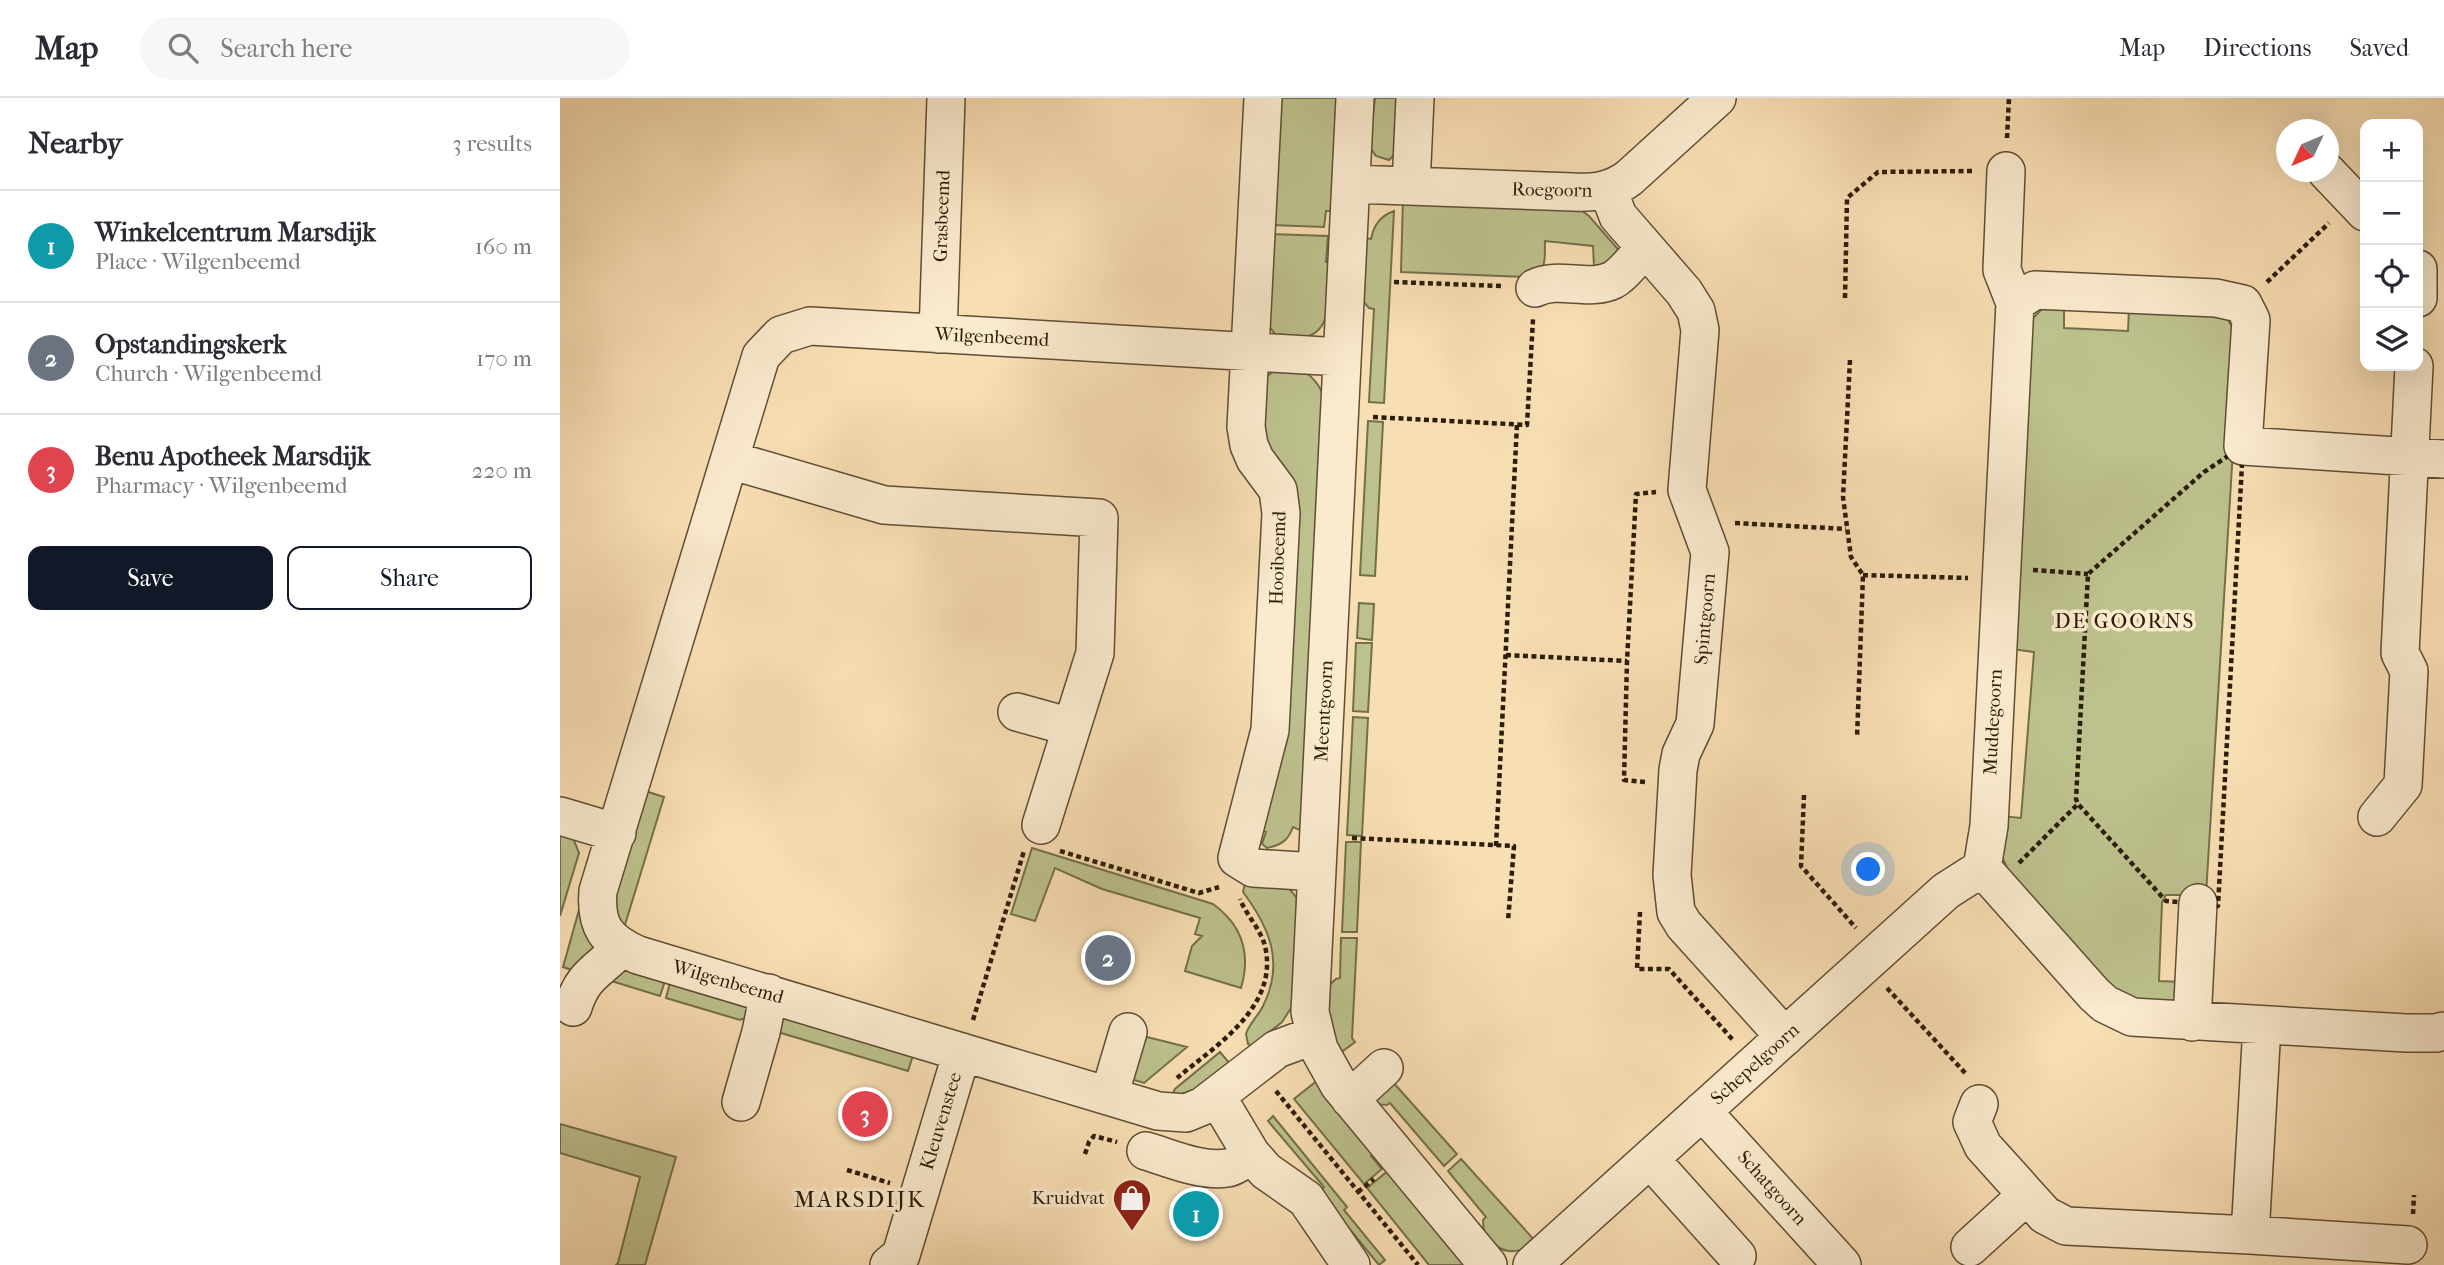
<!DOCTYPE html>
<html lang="en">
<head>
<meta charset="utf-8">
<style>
	body { margin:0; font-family:"IM FELL French Canon",serif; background:#f7f7f7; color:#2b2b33 }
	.controls { position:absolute; right:21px; top:21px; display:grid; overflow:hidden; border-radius:14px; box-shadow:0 7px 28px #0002 }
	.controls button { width:63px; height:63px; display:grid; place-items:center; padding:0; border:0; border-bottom:2px solid #e1e1e2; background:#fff; color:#2b2b33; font:35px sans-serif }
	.compass { position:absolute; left:1716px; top:21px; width:63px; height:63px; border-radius:50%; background:#fff; box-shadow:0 7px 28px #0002; rotate:226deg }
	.you { position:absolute; left:1309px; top:772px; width:24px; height:24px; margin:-18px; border:5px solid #fff; border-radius:50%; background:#1a73e8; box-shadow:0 0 0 10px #1a73e833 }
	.badge { display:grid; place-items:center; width:46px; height:46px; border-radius:50%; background:#111827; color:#fff; font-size:23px; font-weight:700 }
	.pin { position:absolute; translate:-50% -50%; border:4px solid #fff; box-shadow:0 2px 7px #0006 }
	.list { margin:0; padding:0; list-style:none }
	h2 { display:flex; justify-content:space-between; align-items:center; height:91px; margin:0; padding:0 28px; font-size:30px }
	h2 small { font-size:23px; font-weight:400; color:#7c7c81 }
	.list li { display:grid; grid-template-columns:46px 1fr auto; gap:21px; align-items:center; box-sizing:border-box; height:112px; padding:0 28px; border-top:2px solid #e1e1e2 }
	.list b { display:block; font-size:26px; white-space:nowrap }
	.list p { margin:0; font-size:23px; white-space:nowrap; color:#7c7c81 }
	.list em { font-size:23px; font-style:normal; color:#7c7c81 }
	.actions { display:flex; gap:14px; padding:21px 28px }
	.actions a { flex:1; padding:16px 0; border:2px solid #111827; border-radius:14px; text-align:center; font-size:24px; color:#111827 }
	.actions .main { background:#111827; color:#fff }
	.icon { flex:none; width:38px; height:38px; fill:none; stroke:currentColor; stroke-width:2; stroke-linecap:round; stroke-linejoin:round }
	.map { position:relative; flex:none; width:1884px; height:1167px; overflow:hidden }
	header { display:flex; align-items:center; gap:42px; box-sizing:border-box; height:98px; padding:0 35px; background:#fff; border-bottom:2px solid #e1e1e2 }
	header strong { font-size:33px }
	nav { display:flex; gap:38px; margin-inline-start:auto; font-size:24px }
	.search { width:490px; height:63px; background:#f7f7f7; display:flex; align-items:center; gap:18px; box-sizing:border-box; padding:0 24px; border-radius:38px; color:#7c7c81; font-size:26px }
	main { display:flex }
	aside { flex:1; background:#fff }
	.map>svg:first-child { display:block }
	.green { fill:#bdc18d; stroke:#746f4b; stroke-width:2 }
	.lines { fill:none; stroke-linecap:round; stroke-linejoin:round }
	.minor-casing { stroke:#5f4d34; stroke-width:40 }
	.path { stroke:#2c1d09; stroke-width:4.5; stroke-dasharray:5 3.5; stroke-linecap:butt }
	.minor { stroke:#faeace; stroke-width:37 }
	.labels { text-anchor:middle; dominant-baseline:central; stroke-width:7; stroke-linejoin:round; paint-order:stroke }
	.street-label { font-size:19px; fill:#2c1d09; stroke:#faeace }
	.poi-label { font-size:19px; fill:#2c1d09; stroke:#faeace; text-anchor:end }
	.neighbourhood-label { font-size:21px; letter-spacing:2px; fill:#2c1d09; stroke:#faeace }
	.quarter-label { font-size:23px; letter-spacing:2px; fill:#2c1d09; stroke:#faeace }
</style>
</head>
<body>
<header>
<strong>Map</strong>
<div class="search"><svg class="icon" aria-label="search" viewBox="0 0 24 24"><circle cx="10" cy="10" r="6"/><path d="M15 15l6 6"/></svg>Search here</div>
<nav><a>Map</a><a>Directions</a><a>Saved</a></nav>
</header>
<main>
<aside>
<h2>Nearby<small>3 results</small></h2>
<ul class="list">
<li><span class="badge" style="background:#0f9aa8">1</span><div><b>Winkelcentrum Marsdijk</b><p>Place · Wilgenbeemd</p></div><em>160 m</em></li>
<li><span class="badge" style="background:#6b7280">2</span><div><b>Opstandingskerk</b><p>Church · Wilgenbeemd</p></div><em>170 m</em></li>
<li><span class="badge" style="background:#e0444e">3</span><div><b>Benu Apotheek Marsdijk</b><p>Pharmacy · Wilgenbeemd</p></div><em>220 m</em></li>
</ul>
<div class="actions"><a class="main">Save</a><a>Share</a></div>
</aside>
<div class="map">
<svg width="1884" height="1167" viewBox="0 0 1884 1167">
	<rect width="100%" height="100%" fill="#f8deb3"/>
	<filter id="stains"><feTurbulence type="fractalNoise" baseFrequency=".00286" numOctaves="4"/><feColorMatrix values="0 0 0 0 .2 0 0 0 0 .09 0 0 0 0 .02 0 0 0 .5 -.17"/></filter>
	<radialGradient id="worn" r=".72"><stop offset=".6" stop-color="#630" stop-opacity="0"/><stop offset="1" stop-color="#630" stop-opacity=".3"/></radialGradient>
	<!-- green -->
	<path class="green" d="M717,0H779L774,113H766L764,129L709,127Z
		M815,0H840L835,56L829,62L816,58L809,48Z
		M843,99L1015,108L1029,118L1063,157L1056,163L1034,169L1033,148L985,143C984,163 989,170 968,179L841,174Z
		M834,113L824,305L809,304L814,211L809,210L801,201L803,140L811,141C814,127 820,118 834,113Z
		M708,136L768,138L766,164L772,165C771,186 774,234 745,239C736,241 725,238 716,237L707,226Z
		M1504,206V230L1568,233L1569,211L1666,219L1673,230L1675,240L1672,368L1646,797H1606L1602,804L1599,883L1623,884L1615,905L1563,901L1451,778L1443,761L1442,718L1461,720L1474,554L1451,551L1470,223L1484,209Z
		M741,271C753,279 760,287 764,300L742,733L733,729C728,743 721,747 707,750L702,746L706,734L701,732L718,649L700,348L705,280L714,273Z
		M808,323L823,324L815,478L800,477Z
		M799,505L814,506L812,542L797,540Z
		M796,545H812L808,614L793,613Z
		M793,619L808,620L802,738L787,737Z
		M85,693L104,699L64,830L57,826L53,794Z
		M0,734L13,740L19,755L0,818Z
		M786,744H801L797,834H782Z
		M472,750L653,806C682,827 691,856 681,890L625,873L632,848L642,838L635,836L640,820L542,791L495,770L475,823L451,816Z
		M685,785L727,788L737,800L733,907L722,924L692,948L688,946L686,936C689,926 698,918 703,908C725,864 709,829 683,794Z
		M19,812L25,813L43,854L21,875L3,869Z
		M781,840H797L792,940L795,944L779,956L771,931L765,891L776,881L780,880Z
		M57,865L106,880L100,898L38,879Z
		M111,881L193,906L190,918L180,922L106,900Z
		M217,913L354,954L348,973L211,932Z
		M583,938L627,949L584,985L571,981Z
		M660,954L671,967L633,997H612L615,991Z
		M758,982L815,1055L811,1058L822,1071L804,1086L734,1001Z
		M831,982L897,1056L884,1068L830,1005L827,1007L813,1006Z
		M713,1018L787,1109L784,1112L825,1162L819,1167L759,1094L764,1089L708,1023Z
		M0,1026L116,1059L85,1167H56L58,1165L80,1079L0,1055Z
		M901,1061L977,1145C954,1157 942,1157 924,1137L923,1122L926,1119L888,1073Z
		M829,1072L907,1167H869L807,1090Z"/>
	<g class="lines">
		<!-- minor casing -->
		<g class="minor-casing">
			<path id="minor" d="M703,0L686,329L689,347L695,361L718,392L721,415L710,632L677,760L693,770L756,774
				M795,0L750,914L759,951L779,987L928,1167
				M1446,73L1442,172L1455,205
				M1767,74L1805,114
				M792,86L1013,94C1034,95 1052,93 1069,80L1157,0
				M851,88L855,0
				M1048,92L1058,118L1124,194L1136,213L1140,232L1127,392L1150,454L1135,626L1121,656L1118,672L1112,777L1116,814L1124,827L1225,939
				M1858,171V200
				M975,190C999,178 1029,194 1053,182C1064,176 1076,159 1085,150
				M378,236L386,0
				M1884,361L1683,348L1691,222L1683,206L1656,200L1475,192L1455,205L1429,728L1422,770L1534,896L1545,906L1572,919L1846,935H1876L1884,933
				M170,362L324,407L539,420L535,555L481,727
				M457,614L511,629
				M0,718L57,735
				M1817,719L1843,687L1849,573L1840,555L1854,268
				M13,909C23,876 39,873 61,850
				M1632,924L1638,805
				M755,937L717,951L643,1008L626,1015L598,1013L78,857C46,843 35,828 38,793L201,258L221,237L250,228L781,259
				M549,998L568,934
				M657,999L691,1056L706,1073L746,1101L791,1167
				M790,1001L824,970
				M181,1004L201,934L209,895
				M1419,1006L1412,1024L1423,1048L1467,1097L1485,1117L1506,1128L1690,1137L1702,928
				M1142,1013L1282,1167
				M586,1053C610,1060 641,1074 667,1070C675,1069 684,1061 691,1056
				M1090,1061L1177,1158
				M1690,1137L1848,1147
				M1410,1149L1467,1097
				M329,1167L341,1157L402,954
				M972,1167L1386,793L1422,770"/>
		</g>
		<!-- path -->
		<path class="path" d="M1447,40L1449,0
			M834,184L942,188
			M1707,184L1769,125
			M1285,200L1287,100L1318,74L1415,73
			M1290,262L1283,399L1291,459L1303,477L1297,640
			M813,319L967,327L973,221
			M1683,348L1658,808L1606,803L1518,706L1516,701L1528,476L1644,374Z
			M1175,425L1286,431
			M1473,472L1528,476
			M1303,477L1408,480
			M946,557L1067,563
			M1085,684L1064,682L1067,563L1076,396L1096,394
			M1244,697L1241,768L1296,830
			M792,740L954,748L948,823
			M936,748L957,326
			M500,753L639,795L659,789
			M1459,765L1518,706
			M1080,814L1077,871H1109L1173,942
			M1327,890L1406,976
			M413,922L464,753
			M617,980C654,949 716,911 706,853C703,833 687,819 680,801
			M716,993L858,1167
			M525,1056L529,1044L534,1038L557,1044
			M287,1072L330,1085
			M798,1094L814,1081
			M1853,1116L1854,1097"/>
		<!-- minor -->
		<use href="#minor" class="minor"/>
	</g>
	<!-- icons -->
	<defs>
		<g id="shop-pin" transform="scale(2.0125)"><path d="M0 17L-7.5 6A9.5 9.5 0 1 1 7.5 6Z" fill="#8f2418" stroke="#faeace"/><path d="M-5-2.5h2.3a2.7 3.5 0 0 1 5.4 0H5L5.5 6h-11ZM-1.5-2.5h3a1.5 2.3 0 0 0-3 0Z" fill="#fff"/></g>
	</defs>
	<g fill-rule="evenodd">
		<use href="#shop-pin" x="572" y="1100"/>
	</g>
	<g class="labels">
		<!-- street labels -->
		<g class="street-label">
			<text transform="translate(992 92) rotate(1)">Roegoorn</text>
			<text transform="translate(382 118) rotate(-88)">Grasbeemd</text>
			<text transform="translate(432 239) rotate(3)">Wilgenbeemd</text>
			<text transform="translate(718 460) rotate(-88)">Hooibeemd</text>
			<text transform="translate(1145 521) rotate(-85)">Spintgoorn</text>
			<text transform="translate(764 613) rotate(-87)">Meentgoorn</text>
			<text transform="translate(1433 624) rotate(-87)">Muddegoorn</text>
			<text transform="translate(168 884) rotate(16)">Wilgenbeemd</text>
			<text transform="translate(1195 966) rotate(-42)">Schepelgoorn</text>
			<text transform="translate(381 1023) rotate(-73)">Kleuvenstee</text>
			<text transform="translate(1212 1090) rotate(48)">Schatgoorn</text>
		</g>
		<!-- poi labels -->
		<g class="poi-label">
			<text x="545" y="1100">Kruidvat</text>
		</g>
		<!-- neighbourhood labels -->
		<g class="neighbourhood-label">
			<text x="1565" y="523">DE GOORNS</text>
		</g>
		<!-- quarter labels -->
		<g class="quarter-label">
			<text x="300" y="1101">MARSDIJK</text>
		</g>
	</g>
	<rect width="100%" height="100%" filter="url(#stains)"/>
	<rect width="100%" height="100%" fill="url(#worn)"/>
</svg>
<div class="controls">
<button>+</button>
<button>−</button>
<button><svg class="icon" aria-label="locate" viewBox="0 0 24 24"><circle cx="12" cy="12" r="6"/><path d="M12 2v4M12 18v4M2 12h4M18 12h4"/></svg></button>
<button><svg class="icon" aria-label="layers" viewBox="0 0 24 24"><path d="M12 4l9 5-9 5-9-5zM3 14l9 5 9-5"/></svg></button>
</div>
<svg class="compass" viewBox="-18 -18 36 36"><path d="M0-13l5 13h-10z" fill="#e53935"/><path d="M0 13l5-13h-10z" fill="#7c7c81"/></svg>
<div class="you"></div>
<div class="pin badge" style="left:636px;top:1116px;background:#0f9aa8">1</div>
<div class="pin badge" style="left:548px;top:860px;background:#6b7280">2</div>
<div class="pin badge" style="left:305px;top:1016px;background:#e0444e">3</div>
</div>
</main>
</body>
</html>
